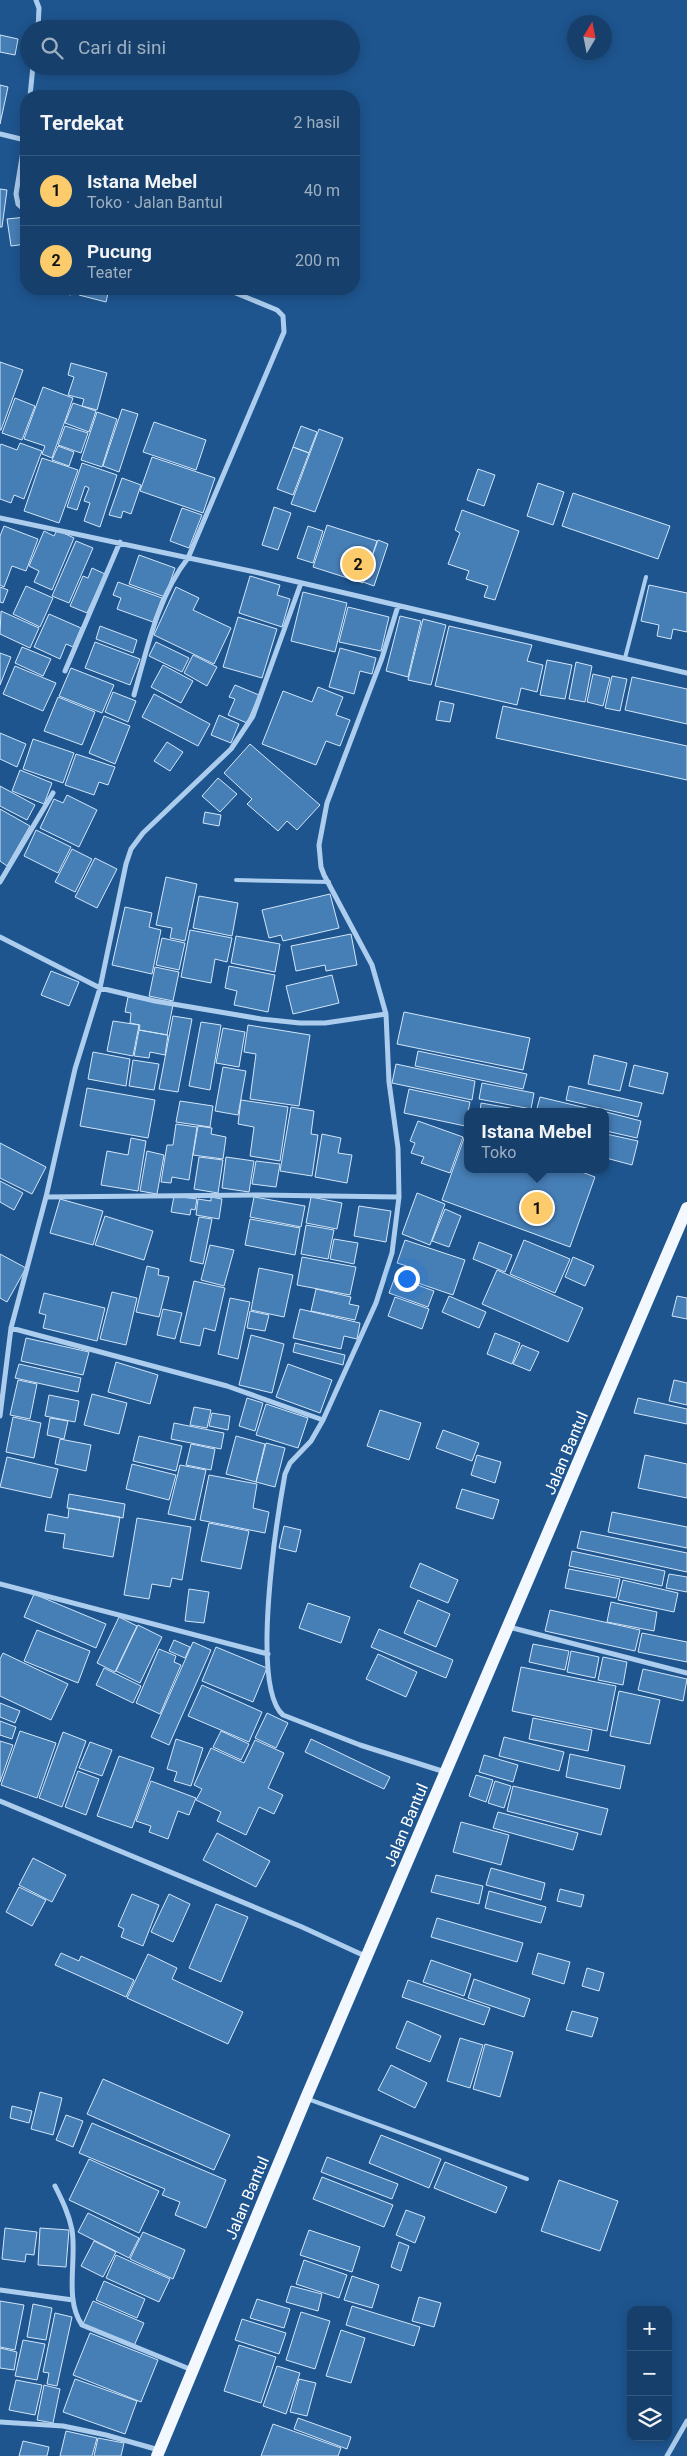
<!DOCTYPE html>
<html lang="id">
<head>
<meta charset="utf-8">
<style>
	body { margin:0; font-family:Roboto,sans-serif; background:#1f4771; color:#f1f3f6 }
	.controls { position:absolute; right:15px; bottom:15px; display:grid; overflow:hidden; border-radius:10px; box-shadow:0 2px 12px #0003 }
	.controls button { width:45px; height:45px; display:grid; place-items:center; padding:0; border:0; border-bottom:1px solid #35597e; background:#16406b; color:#f1f3f6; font:25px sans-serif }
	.compass { position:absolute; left:567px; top:15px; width:45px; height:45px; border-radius:50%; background:#16406b; box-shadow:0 2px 12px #0003; rotate:10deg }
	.you { position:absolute; left:406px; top:1278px; width:18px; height:18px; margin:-12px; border:4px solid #fff; border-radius:50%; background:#1a73e8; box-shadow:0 0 0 8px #1a73e833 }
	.badge { display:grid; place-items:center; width:32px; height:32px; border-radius:50%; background:#fccb6b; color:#111; font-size:16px; font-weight:700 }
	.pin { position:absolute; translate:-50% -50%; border:2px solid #fff; box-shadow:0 1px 5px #0006 }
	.popup { position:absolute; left:464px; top:1108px; width:145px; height:65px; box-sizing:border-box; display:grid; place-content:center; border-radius:10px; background:#16406b; filter:drop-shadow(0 1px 4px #0005); font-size:16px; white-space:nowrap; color:#9eafc1 }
	.popup b { font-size:19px; color:#f1f3f6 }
	.popup::after { content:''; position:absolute; left:50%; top:100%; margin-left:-10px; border:10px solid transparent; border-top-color:#16406b }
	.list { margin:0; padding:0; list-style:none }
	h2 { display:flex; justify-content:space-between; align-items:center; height:65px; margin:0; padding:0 20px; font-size:21px }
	h2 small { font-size:16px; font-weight:400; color:#9eafc1 }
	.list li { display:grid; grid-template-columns:32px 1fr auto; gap:15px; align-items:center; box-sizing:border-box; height:70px; padding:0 20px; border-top:1px solid #35597e }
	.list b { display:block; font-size:19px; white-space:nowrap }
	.list p { margin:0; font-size:16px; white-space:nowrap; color:#9eafc1 }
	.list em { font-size:16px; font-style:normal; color:#9eafc1 }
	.icon { flex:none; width:28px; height:28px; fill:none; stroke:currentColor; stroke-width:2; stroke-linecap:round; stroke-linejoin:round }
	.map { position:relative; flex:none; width:687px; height:2456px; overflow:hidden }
	.search { position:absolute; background:#16406b; box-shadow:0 2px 12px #0003; left:20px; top:20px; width:340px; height:55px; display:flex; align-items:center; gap:12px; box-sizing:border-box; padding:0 18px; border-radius:28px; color:#9eafc1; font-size:19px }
	.panel { position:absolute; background:#16406b; box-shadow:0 2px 12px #0003; left:20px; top:90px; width:340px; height:205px; border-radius:20px }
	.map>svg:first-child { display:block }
	.building { fill:#467eb6; stroke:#d2e6f9 }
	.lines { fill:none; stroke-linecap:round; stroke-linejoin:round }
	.lane { stroke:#accded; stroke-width:4 }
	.street { stroke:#accded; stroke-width:5 }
	.primary { stroke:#f3f8ff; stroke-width:12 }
	.labels { text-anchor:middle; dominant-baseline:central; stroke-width:4; stroke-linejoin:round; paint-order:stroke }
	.street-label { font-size:16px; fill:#fff; stroke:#1e558f }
</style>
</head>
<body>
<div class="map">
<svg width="687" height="2456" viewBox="0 0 687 2456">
	<rect width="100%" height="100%" fill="#1e558f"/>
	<!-- building -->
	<path class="building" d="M0,35L18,39L15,55L0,52Z
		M0,85L8,87L0,124Z
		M0,189L7,190L2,227H0Z
		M26,217V244L11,246L7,219Z
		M47,289H73L71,295Z
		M80,289H109L106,302L79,295Z
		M0,362L23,370L1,430H0Z
		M71,363L107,373L97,410L82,406L84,399L68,395L74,377L68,375Z
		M43,387L73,398L52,458L42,454L45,446L24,439Z
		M15,398L35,406L22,440L2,433Z
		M73,403L96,411L89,432L65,423Z
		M122,409L138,414L119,472L103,466Z
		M97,412L117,419L102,467L81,460Z
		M154,422L206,440L196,470L143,452Z
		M65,426L88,433L81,453L58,445Z
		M301,426L317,432L309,453L293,447Z
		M319,429L343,438L315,512L291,504Z
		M20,443L42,451L24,499L14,495L11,503L0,499V446L1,444L17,450Z
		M58,446L74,452L69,466L52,460Z
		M293,447L309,453L293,495L277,489Z
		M152,457L215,478L203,513L140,491Z
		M42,458L78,470L59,523L24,511Z
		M82,463L117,475L100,527L84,521L90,503L84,501L89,488L85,486L77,510L67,507Z
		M478,469L495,475L484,506L467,500Z
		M122,478L141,485L131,514L123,511L121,518L109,515Z
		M538,483L564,492L553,525L527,516Z
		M573,493L670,526L658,559L562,526Z
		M274,507L291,513L278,550L262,545Z
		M182,508L202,515L189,548L170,541Z
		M462,510L519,531L495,600L484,597L488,586L466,579L469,571L448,564L460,533L455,530Z
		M327,525L377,541L363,583L313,567Z
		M4,526L38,539L26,571L12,566L4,587L0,585V536Z
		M308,526L323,531L313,563L297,558Z
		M57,530L74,538L52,590L34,582L39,571L29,566L44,531L54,536Z
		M378,540L388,544L374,586L363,582Z
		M76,541L93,548L69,603L52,596Z
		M139,555L175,568L165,597L129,584Z
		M92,568L105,574L87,613L70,606L83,576L88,578Z
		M250,576L280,585L277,595L290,599L282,627L239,613Z
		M118,582L162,598L153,622L117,609L121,598L113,595Z
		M649,585L687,593V632L673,629L671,639L657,636L659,625L641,621Z
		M26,586L53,598L40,627L13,614Z
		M0,587L8,590L3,603L0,602Z
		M176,587L199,598L193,610L231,628L214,664L154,635Z
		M303,592L347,603L335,652L291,641Z
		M348,607L389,617L381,651L339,642Z
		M1,611L39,628L30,648L0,634Z
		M49,614L81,628L73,647L66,644L60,659L34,647Z
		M400,616L421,621L408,677L386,671Z
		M238,617L277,629L262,678L223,667Z
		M423,619L446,625L431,685L408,680Z
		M100,626L137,640L133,653L96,639Z
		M449,626L532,645L527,661L543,665L537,692L521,688L517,705L435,686Z
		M95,642L140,659L130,685L85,668Z
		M156,642L189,658L182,672L149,656Z
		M22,647L51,659L43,676L15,663Z
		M340,648L376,658L372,674L360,671L354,694L329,687Z
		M0,653L11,657L0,685Z
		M193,655L217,667L207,686L184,673Z
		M547,660L572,665L565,699L540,695Z
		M576,662L592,666L585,702L569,699Z
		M163,665L193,681L181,703L151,687Z
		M15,666L56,683L43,711L3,694Z
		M71,668L114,685L102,713L59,696Z
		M593,674L610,678L603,706L587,702Z
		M612,676L627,679L620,711L605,708Z
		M632,677L687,689V724L625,710Z
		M235,685L259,695L247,723L228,715L235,699L229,697Z
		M318,687L343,697L336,715L350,720L340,746L326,741L316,765L262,744L283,691L312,702Z
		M113,692L136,701L128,722L105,712Z
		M154,694L210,724L198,746L142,717Z
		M58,697L95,712L82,745L44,731Z
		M440,701L454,704L450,722L436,720Z
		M503,706L687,746V780L496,738Z
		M219,715L239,724L231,743L211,735Z
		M104,716L130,726L115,764L89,753Z
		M0,733L26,744L17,767L0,759Z
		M33,739L74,753L63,783L23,769Z
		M167,742L183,752L170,771L154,761Z
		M250,744L320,805L297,830L287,821L278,831L247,804L252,799L224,773Z
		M76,754L115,767L108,785L99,782L94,795L65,785Z
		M20,770L52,783L44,804L12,791Z
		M218,778L237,794L220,812L202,796Z
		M0,786L35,805L27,820L0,806Z
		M67,795L97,810L79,847L40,828L54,799L63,803Z
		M0,809L30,826L7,866L0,861Z
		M205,812L221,815L219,826L203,823Z
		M36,830L71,847L58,873L24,856Z
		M72,849L92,859L75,892L55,882Z
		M95,858L117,869L97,908L75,897Z
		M166,877L197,884L185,941L170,938L172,928L156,925Z
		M330,894L339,928L283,941L281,935L269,938L262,910Z
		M199,896L238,903L232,936L193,928Z
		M125,907L152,913L149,927L161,930L152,974L112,965Z
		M190,930L232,938L227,962L215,959L211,983L181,977Z
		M351,934L357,965L326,971L325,965L296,971L291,946Z
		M236,936L280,944L275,972L231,963Z
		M162,938L185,943L179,970L156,965Z
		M229,966L275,975L268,1012L234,1005L237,991L225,988Z
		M155,967L179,972L173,1001L149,996Z
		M51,971L79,982L69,1006L41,995Z
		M332,975L339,1003L293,1014L286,986Z
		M128,997L173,1005L167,1035L139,1030L140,1025L130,1023L131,1013L125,1012Z
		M404,1012L530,1038L523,1070L397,1044Z
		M173,1016L192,1019L178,1092L159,1089Z
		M113,1021L139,1025L133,1056L107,1051Z
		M201,1022L221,1025L210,1090L189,1086Z
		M248,1025L310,1035L299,1106L250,1099L256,1054L244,1052Z
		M223,1028L245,1032L239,1067L216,1063Z
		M139,1030L168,1035L165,1055L150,1052L149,1058L134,1056Z
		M418,1051L527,1074L523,1089L415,1066Z
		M93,1052L130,1059L126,1086L88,1079Z
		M594,1055L627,1063L620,1091L588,1084Z
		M133,1060L159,1064L154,1090L129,1086Z
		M396,1064L475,1081L472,1100L392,1083Z
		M634,1065L668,1073L663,1094L629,1086Z
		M223,1067L246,1071L238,1115L215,1111Z
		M482,1083L534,1093L531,1109L479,1099Z
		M569,1086L642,1103L638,1117L566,1100Z
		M87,1088L155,1100L148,1138L80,1126Z
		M409,1089L470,1102L465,1126L404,1113Z
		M540,1097L603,1112H536Z
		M241,1100L288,1107L280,1161L250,1156L254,1127L238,1124Z
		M180,1101L213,1106L210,1127L176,1122Z
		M481,1103L521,1110V1112H480Z
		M291,1107L314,1111L311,1134L318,1135L312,1176L280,1171Z
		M606,1112L641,1121L637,1138L606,1131Z
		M418,1121L463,1137L450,1173L421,1163L424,1157L411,1153L415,1143L410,1141Z
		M176,1124L197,1127L189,1180L172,1177L171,1183L161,1182L167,1145H173Z
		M198,1126L212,1128L211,1134L226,1137L223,1159L193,1155Z
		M467,1130L468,1169H574L595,1177L570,1247L442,1200Z
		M322,1134L341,1138L338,1153L352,1155L347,1183L315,1177Z
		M606,1134L638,1141L632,1165L606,1158Z
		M131,1138L146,1141L138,1191L101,1185L107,1151L128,1155Z
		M0,1143L46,1167L32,1194L0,1178Z
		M147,1151L164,1155L157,1194L140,1191Z
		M199,1157L223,1160L218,1193L194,1189Z
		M226,1157L254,1161L249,1192L222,1188Z
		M256,1161L280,1164L276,1187L252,1184Z
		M0,1181L23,1193L14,1210L0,1202Z
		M417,1193L445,1204L430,1245L402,1234Z
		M174,1196L197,1199L195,1210L191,1209L190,1215L171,1212Z
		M211,1197L222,1199L219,1219L196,1215L198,1199L211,1201Z
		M254,1197L305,1206L301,1227L250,1217Z
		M311,1197L342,1203L337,1229L306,1223Z
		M60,1199L103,1211L93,1245L50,1233Z
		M359,1206L391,1211L386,1242L354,1236Z
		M445,1209L461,1216L449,1247L432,1241Z
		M105,1216L153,1231L144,1260L95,1245Z
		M199,1217L212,1219L203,1264L190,1261Z
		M250,1219L300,1228L295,1255L245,1245Z
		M306,1225L334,1230L328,1259L301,1254Z
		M334,1239L358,1243L354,1264L330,1259Z
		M405,1240L465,1260L453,1295L403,1278L407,1266L397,1263Z
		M524,1240L570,1259L555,1293L510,1274Z
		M479,1242L512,1255L505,1272L473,1259Z
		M210,1245L234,1250L224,1286L201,1280Z
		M0,1254L26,1268L7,1302L0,1298Z
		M302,1257L356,1267L350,1295L297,1285Z
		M573,1257L594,1266L585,1286L565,1277Z
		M147,1266L159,1269L158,1275L169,1277L159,1317L136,1312Z
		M259,1268L293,1275L284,1317L251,1310Z
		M497,1270L583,1308L568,1342L482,1304Z
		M395,1277L434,1291L428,1307L389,1293Z
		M194,1281L225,1288L215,1331L204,1328L200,1346L180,1342Z
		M316,1289L351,1297L349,1304L359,1306L355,1320L311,1311Z
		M112,1292L137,1298L126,1345L100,1339Z
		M44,1293L105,1308L97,1341L43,1328L46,1315L39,1313Z
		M449,1296L486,1312L479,1328L442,1312Z
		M677,1296L687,1298V1319L672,1316Z
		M395,1297L429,1309L422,1329L388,1316Z
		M230,1298L250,1302L238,1359L218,1354Z
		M163,1309L182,1313L175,1339L157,1335Z
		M300,1309L360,1323L357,1339L344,1336L341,1349L293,1338Z
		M250,1311L269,1315L265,1331L247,1328Z
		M495,1333L520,1343L512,1364L487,1354Z
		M251,1335L284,1344L272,1393L239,1385Z
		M26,1338L89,1352L83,1375L21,1361Z
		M295,1343L345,1355L343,1365L293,1352Z
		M522,1345L539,1352L530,1371L513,1364Z
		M116,1362L158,1375L150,1404L108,1392Z
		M19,1364L81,1378L78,1392L15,1378Z
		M288,1364L332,1380L320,1413L276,1397Z
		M18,1380L37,1384L30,1419L10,1415Z
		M674,1380L687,1383V1405L669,1401Z
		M92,1394L127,1403L119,1434L84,1425Z
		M49,1395L79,1401L75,1422L45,1416Z
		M247,1398L263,1403L255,1431L239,1426Z
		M638,1398L687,1409V1424L634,1413Z
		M266,1404L308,1418L298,1448L256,1435Z
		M194,1407L211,1410L207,1428L190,1425Z
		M380,1410L421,1423L409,1460L367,1446Z
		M212,1413L230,1416L228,1430L209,1426Z
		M13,1417L41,1423L34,1458L6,1452Z
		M50,1418L68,1421L64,1439L47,1435Z
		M174,1423L224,1433L221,1449L171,1439Z
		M443,1430L479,1443L472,1461L436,1448Z
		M139,1436L182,1446L176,1471L133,1461Z
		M236,1436L265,1444L256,1482L226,1474Z
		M60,1439L91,1445L86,1471L55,1464Z
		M266,1443L285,1448L275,1487L256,1482Z
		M191,1444L215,1449L211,1470L186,1465Z
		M477,1455L501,1462L495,1483L471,1475Z
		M645,1455L687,1464V1498L638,1488Z
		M7,1457L58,1469L51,1498L0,1487Z
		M132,1464L176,1475L169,1500L126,1489Z
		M180,1465L206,1470L195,1520L168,1514Z
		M209,1475L257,1484L253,1508L269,1512L265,1533L200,1520Z
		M462,1489L499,1500L493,1519L456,1508Z
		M69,1494L125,1504L123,1518L67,1508Z
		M69,1508L120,1517L113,1557L63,1548L65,1534L45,1531L48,1514L68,1518Z
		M612,1512L687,1527V1548L608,1532Z
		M137,1518L191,1527L182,1580L172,1578L170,1587L152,1584L149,1599L124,1595Z
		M209,1523L249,1531L241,1569L201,1561Z
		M284,1526L301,1530L296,1552L279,1548Z
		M581,1531L687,1553V1572L577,1548Z
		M572,1551L665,1571L662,1586L569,1566Z
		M420,1563L458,1580L448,1603L410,1587Z
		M569,1569L620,1579L616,1598L565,1588Z
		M669,1574L687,1577V1592L666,1588Z
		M623,1580L678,1593L674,1612L618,1600Z
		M189,1589L209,1592L204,1623L185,1621Z
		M34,1594L106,1624L96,1648L24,1617Z
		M418,1600L450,1614L436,1647L404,1633Z
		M611,1602L657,1612L654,1631L607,1622Z
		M308,1603L350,1617L341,1643L299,1628Z
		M550,1610L640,1630L635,1651L545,1631Z
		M119,1617L137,1626L115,1672L97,1663Z
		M138,1625L162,1637L140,1683L116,1671Z
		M379,1629L453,1660L446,1678L371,1647Z
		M37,1630L90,1651L78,1683L24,1661Z
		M642,1633L687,1642V1662L638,1652Z
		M174,1640L190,1647L185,1658L169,1651Z
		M193,1642L211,1650L169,1745L151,1737Z
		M533,1644L569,1651L565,1670L529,1662Z
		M216,1647L267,1668L253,1702L202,1681Z
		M159,1649L176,1656L174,1662L181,1665L160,1714L136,1703Z
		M571,1651L599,1657L595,1678L567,1672Z
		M3,1653L68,1684L51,1720L0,1696V1659Z
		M378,1654L417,1672L406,1697L366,1679Z
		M603,1657L627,1662L623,1685L598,1680Z
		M521,1667L616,1686L607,1731L512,1711Z
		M104,1668L141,1686L133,1703L96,1685Z
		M643,1669L687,1679L683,1701L638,1690Z
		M202,1685L262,1712L249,1742L188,1716Z
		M619,1691L660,1700L650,1744L610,1736Z
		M0,1703L20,1711L15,1723L0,1717Z
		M267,1713L288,1723L276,1748L255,1738Z
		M533,1718L592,1730L588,1751L529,1739Z
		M0,1721L16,1727L12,1739L0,1735Z
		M20,1731L56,1743L37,1798L1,1785Z
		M221,1731L249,1744L241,1760L213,1747Z
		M63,1732L86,1741L62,1807L39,1798Z
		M504,1737L564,1752L559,1771L499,1756Z
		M176,1739L203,1748L191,1786L174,1781L177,1772L167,1769Z
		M311,1739L390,1777L384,1789L305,1752Z
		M255,1740L284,1753L268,1788L283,1795L274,1814L259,1807L246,1835L217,1821L221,1812L196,1800L202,1789L194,1785L211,1748L244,1763Z
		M0,1741L13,1745L0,1782Z
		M90,1742L112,1750L102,1776L79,1768Z
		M570,1754L625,1766L620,1789L566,1777Z
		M484,1755L518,1765L513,1782L479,1772Z
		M119,1756L154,1768L132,1828L97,1816Z
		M78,1771L99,1779L86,1815L65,1807Z
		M476,1775L493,1780L486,1802L469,1796Z
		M151,1781L196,1798L189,1815L178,1811L168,1839L149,1832L151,1826L136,1821Z
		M495,1781L511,1786L504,1808L488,1803Z
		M513,1786L608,1809L601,1835L507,1811Z
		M498,1812L578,1833L573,1850L493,1828Z
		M461,1822L509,1835L501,1865L453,1852Z
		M217,1833L270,1861L256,1887L203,1860Z
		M33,1858L66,1875L52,1902L19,1885Z
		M491,1868L545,1883L541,1900L486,1885Z
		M436,1875L483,1886L479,1904L431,1892Z
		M19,1887L46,1900L32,1926L6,1912Z
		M560,1889L584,1895L581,1907L557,1901Z
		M489,1891L546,1907L541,1923L485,1908Z
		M132,1894L159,1905L143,1946L121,1937L124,1929L118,1926Z
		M169,1894L190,1904L173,1942L151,1932Z
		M216,1904L248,1917L221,1982L189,1968Z
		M437,1918L523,1943L517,1962L431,1937Z
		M61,1953L79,1961L81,1956L134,1980L126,1997L55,1965Z
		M538,1953L570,1962L564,1984L532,1974Z
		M148,1954L177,1968L172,1979L243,2012L228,2044L127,1998Z
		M431,1960L471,1974L464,1996L423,1982Z
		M587,1968L604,1973L599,1991L582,1986Z
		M474,1979L530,1999L524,2017L468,1998Z
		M408,1980L490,2008L484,2025L402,1997Z
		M572,2011L598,2018L592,2037L566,2030Z
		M407,2021L441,2036L430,2062L396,2048Z
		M460,2038L483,2045L470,2088L447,2081Z
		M485,2044L513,2052L500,2097L473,2089Z
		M391,2065L427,2083L415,2108L378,2090Z
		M103,2079L230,2135L214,2170L87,2114Z
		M40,2092L62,2098L53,2135L31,2129Z
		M12,2106L32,2111L29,2123L10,2118Z
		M66,2115L83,2121L73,2147L56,2140Z
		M92,2123L226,2180L206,2228L175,2215L180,2202L162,2195L165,2189L79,2153Z
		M381,2135L441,2159L429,2188L369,2163Z
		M327,2157L398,2184L392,2199L321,2172Z
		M89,2159L159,2191L139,2233L69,2200Z
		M445,2162L507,2187L496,2213L434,2188Z
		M322,2177L393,2205L384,2227L313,2199Z
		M559,2180L618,2201L600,2251L541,2231Z
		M406,2210L425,2217L415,2243L396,2235Z
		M88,2213L139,2238L129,2258L78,2232Z
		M5,2228L37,2232L34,2255L26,2254L25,2262L2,2259Z
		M40,2228L69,2230L66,2267L38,2265Z
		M309,2230L360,2247L352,2272L300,2255Z
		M143,2232L185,2250L173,2279L130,2259Z
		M94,2241L116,2252L103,2277L81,2266Z
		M399,2242L409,2246L401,2271L391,2267Z
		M116,2255L170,2279L159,2302L106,2278Z
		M304,2260L347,2275L339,2298L296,2284Z
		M352,2276L379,2285L372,2308L344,2300Z
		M104,2281L145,2299L137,2318L96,2300Z
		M291,2286L322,2294L318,2311L286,2302Z
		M419,2297L441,2303L434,2327L412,2321Z
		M257,2299L290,2309L284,2328L250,2318Z
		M0,2301L24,2305L15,2350L0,2347Z
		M93,2301L144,2323L134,2346L83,2324Z
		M33,2304L52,2308L46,2340L27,2337Z
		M352,2306L420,2327L414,2346L346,2325Z
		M301,2312L330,2321L315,2369L286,2360Z
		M55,2313L72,2317L57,2386L47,2384L49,2373L43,2372Z
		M242,2319L286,2333L279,2354L235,2340Z
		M341,2330L365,2338L351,2383L326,2376Z
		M90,2333L158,2360L141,2402L73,2375Z
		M23,2340L45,2344L37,2380L15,2376Z
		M239,2345L276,2357L261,2403L224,2391Z
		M0,2348L17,2352L14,2370L0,2368Z
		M277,2366L300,2373L286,2414L263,2406Z
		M75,2379L137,2401L125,2434L63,2412Z
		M299,2379L316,2383L307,2416L290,2412Z
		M16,2380L42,2385L35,2415L9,2410Z
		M44,2385L60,2389L53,2423L37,2420Z
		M298,2418L351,2437L347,2449L294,2429Z
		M273,2424L341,2448L338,2456H261Z
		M66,2431L97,2438L92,2456H60Z
		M98,2438L124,2443L121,2456H94Z
		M23,2441L49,2447L47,2456H19Z"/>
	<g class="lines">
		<!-- lane -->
		<path class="lane" d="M625,658L646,577
			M236,880L329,882
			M308,2099L527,2179"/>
		<!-- street -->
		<path class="street" d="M36,0L39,8L38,29
			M30,96L33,66
			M26,133L16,194L18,204L26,211
			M0,134L25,140
			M0,518L255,572L687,673
			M398,606L382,658L327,803L319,845L321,867L324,875L372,965L386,1014L389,1082L398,1148L399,1197L392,1253L376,1303L323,1420L311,1441L290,1463L285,1474C277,1518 250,1686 283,1715L360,1745L445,1772
			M65,671L120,542
			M134,695C147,649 158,596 188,558L284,332L283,316L277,310L226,289
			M0,882L53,793
			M0,937L100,988L155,1001L261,1019L300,1023H325L386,1014
			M46,1197L259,1195L399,1197
			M11,1328L227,1386L323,1420
			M0,1416L11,1328L46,1197L75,1069L100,988L126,864L131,849L143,833L231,749L253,716L301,583
			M0,1584L268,1654
			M509,1627L687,1673
			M0,1801L302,1927L365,1956
			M55,2186C62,2200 69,2214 72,2230C77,2260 64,2299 82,2325L192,2370
			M0,2290L73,2300
			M0,2422L63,2426L106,2435L159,2450
			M667,2456L687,2421"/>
		<!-- primary -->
		<path class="primary" d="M157,2456L306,2098L687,1208"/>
	</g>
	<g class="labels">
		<!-- street labels -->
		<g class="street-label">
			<text transform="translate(566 1453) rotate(-67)">Jalan Bantul</text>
			<text transform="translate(406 1825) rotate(-67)">Jalan Bantul</text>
			<text transform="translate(247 2198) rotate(-67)">Jalan Bantul</text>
		</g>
	</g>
</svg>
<div class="controls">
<button>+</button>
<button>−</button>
<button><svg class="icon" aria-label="layers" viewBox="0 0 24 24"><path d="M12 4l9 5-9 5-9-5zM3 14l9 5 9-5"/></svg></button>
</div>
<svg class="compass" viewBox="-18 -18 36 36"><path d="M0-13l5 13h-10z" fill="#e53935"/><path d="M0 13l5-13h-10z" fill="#9eafc1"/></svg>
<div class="you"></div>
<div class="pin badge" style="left:537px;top:1208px">1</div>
<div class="popup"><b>Istana Mebel</b>Toko</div>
<div class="pin badge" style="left:358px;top:564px">2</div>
<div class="search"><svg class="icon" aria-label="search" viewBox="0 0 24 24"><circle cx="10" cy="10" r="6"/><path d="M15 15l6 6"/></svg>Cari di sini</div>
<section class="panel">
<h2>Terdekat<small>2 hasil</small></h2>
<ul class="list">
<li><span class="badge">1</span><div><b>Istana Mebel</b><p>Toko · Jalan Bantul</p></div><em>40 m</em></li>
<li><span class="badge">2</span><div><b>Pucung</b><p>Teater</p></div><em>200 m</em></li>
</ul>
</section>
</div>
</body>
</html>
